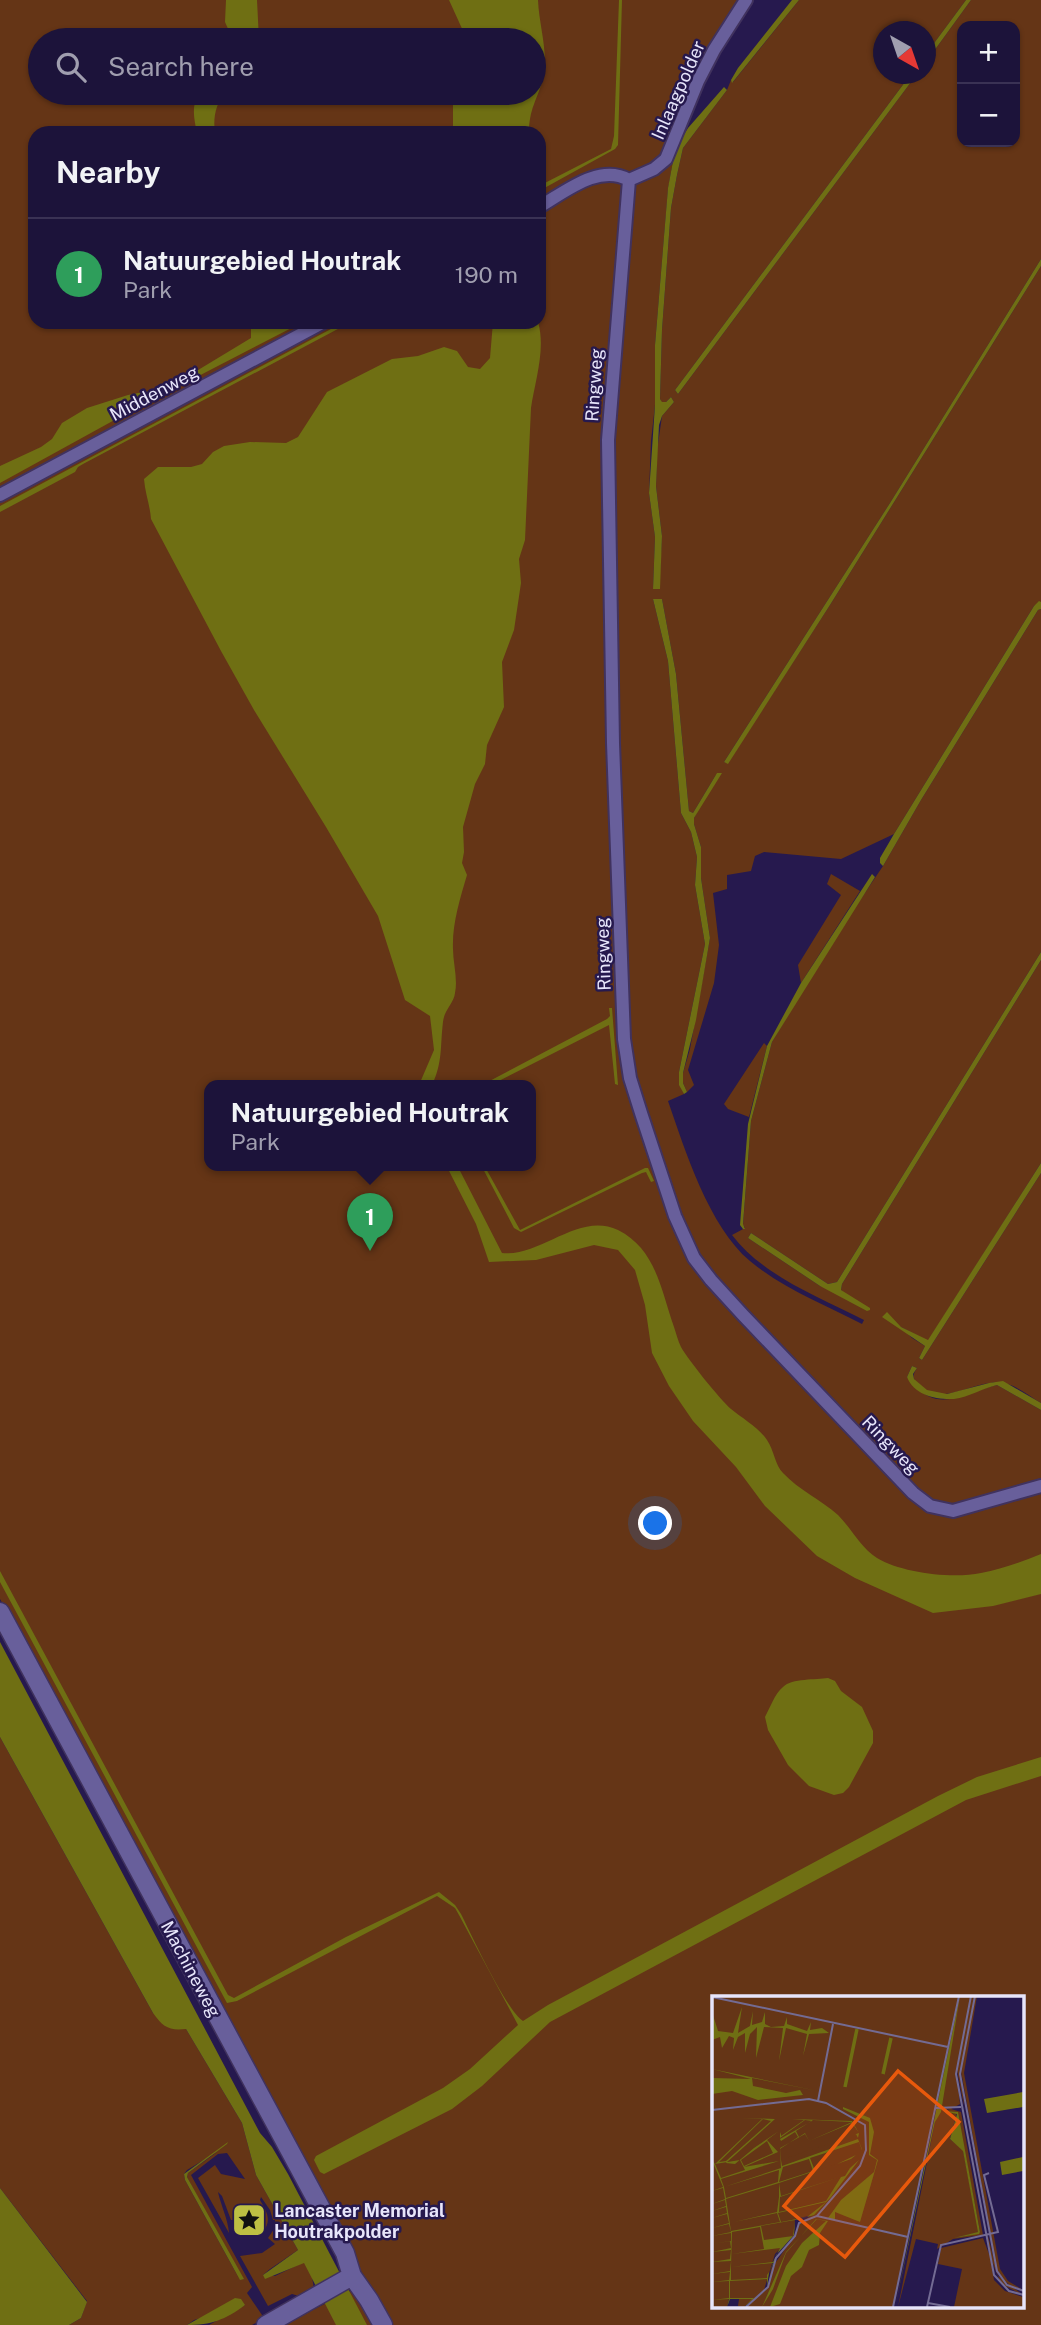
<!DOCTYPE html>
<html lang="en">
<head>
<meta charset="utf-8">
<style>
	body { margin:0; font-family:"Public Sans",sans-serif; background:#251c42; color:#f1f3f6 }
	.controls { position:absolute; right:21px; top:21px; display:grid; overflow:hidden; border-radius:14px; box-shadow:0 2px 5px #0004 }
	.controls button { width:63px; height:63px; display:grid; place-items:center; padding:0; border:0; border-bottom:2px solid #3a3254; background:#1c133a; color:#f1f3f6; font:35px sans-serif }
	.compass { position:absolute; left:873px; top:21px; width:63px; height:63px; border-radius:50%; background:#1c133a; box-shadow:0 2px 5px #0004; rotate:140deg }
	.you { position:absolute; left:656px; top:1524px; width:24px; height:24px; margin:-18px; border:5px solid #fff; border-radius:50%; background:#1a73e8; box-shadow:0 0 0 10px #1a73e833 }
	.badge { display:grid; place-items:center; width:46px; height:46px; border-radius:50%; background:#0b8043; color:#fff; font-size:23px; font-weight:700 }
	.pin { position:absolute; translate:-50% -58px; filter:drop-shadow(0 2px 4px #0008) }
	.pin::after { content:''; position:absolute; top:37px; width:24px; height:21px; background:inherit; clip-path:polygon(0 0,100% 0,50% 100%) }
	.popup { position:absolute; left:204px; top:1080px; width:332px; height:91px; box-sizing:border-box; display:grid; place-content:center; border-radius:14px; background:#1c133a; filter:drop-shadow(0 2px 5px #0005); font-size:23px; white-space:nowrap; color:#a09eaf }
	.popup b { font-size:26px; color:#f1f3f6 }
	.popup::after { content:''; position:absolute; left:50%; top:100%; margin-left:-14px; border:14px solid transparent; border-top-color:#1c133a }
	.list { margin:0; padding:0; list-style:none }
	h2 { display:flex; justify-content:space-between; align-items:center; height:91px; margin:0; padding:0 28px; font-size:30px }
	h2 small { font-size:23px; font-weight:400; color:#a09eaf }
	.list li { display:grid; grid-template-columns:46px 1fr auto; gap:21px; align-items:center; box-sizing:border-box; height:112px; padding:0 28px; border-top:2px solid #3a3254 }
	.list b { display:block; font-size:26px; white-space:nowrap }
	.list p { margin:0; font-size:23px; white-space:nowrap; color:#a09eaf }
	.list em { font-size:23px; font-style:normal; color:#a09eaf }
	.icon { flex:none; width:38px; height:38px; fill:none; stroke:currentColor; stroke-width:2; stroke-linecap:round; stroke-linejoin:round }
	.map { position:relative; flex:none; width:1041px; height:2325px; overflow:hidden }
	.search { position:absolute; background:#1c133a; box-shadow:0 2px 5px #0004; left:28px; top:28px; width:518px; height:77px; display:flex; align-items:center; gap:18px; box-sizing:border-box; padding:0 24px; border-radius:38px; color:#a09eaf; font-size:26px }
	.panel { position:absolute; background:#1c133a; box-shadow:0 2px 5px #0004; left:28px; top:126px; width:518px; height:203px; border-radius:21px }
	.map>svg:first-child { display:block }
	.green { fill:#653516; fill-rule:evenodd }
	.water { fill:#6f6f13 }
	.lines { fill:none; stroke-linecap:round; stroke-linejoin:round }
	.street-casing { stroke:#40325e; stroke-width:16 }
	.secondary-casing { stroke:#40325e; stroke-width:21 }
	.street { stroke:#685f9b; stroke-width:12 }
	.secondary { stroke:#685f9b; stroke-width:18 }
	.labels { text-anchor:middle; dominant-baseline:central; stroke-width:5; stroke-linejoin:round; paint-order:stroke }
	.street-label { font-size:18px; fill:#e7e5fa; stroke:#26194e }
	.poi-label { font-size:18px; font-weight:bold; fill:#e7e5fa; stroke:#26194e; text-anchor:start }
	.inset-river { fill:none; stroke:#6f6f13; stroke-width:3.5 }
	.inset-road { fill:none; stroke:#736b93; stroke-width:2 }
	.view { fill:#e8590c; fill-opacity:0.15; stroke:#e8590c; stroke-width:3.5 }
	.inset-edge { fill:none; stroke:#e7e5fa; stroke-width:3.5 }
</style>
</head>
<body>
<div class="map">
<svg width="1041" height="2325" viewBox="0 0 1041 2325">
	<rect width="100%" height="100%" fill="#26194e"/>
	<!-- green -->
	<path class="green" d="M0,0H741L666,150L655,163L632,172L606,169L539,203V133H35V322H315L0,490ZM40,40H534V93H40Z
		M799,0H966L926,54V32H884V74H911L675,390L678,394L917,74H926V62L971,0H1041V259L890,503L724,762L728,763L830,605L1041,266V602L1034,606L894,834L841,859L764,852L755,856L751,871L727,875V889L713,893L719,945L714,983L688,1070L694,1085L687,1092L683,1083V1073L690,1049L710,938L701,878V847L694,824V818L717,773L693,813L689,811L676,674L662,599H653L668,661L681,813L691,832L697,857L695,885L705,944L679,1072L680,1085L684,1094L668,1101C685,1150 709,1227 750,1261C782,1288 825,1305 862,1324L864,1320C819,1297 763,1276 732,1235L745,1228L743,1225L751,1121L772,1042L832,942L883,866L921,800L1038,610L1041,609V952L837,1282L828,1284L751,1233L748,1238L820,1286L845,1294L841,1290L842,1284L1041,960V1163L928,1341L901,1327L887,1313L912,1338L925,1346L919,1358L922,1360L1041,1173V1403C1031,1397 1019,1387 1007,1384C1003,1383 995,1382 991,1383C967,1385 938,1407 917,1383C912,1378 913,1374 917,1368L912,1366L907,1377C913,1383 920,1392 928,1396C949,1407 976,1389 997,1385L1041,1410V2325H390L0,1599V499L332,322H539V211L594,181H618L622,185C645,182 655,173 673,161L668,189L655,345V405L651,441L649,493L655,537L653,589H659L662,536L656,486L657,451L662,416L674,402L671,397L666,402L662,403L660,399L662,330L671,208L677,175L683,148L727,90L731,80L733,82ZM962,26H1015V142H962ZM209,1085H531V1165H209ZM714,1998H1022V2306H714Z
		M831,874L860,891L801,983L798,965L841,895L827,884Z
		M764,1043L767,1046L749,1117L728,1109L724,1104Z
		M0,1737L153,2013L186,2029L242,2123L256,2175L298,2250L270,2269L263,2275L275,2276L304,2262L312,2277L314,2289L302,2297L292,2294L268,2306L240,2256L262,2253L275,2244L268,2238L274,2229L275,2220H273L270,2210L261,2197L260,2200C267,2212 272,2220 263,2232L256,2226L259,2223V2216L254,2211L246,2210L236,2220H231L222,2196L218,2192C221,2206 228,2219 229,2233L198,2178L215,2165L221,2174L245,2179L227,2153L218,2154L191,2175L252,2287L247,2293L262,2315L261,2320L252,2325H209L245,2305L194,2320L187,2325H69L81,2318L87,2301L0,2188ZM217,2152L188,2173L187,2177L240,2280L185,2180L184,2174L187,2170Z
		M354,2289L377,2325H283Z"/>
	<!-- water -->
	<path class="water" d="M226,0H257L259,40H233L225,22Z
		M449,0H538C539,26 549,53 543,79C537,100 529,109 529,133H453V93H534V40H462L464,33Z
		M619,0H622L618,145L615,149L539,191V186L611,149L614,136Z
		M792,0H799L732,83L731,80L738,68Z
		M966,0H971L926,62V54Z
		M911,74H917L678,394L675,390Z
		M724,87L727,90L683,148L677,175L671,208L662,330L660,399L662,402H666L671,397L674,402L662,416L659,425L656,486L662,536L660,589H653L655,537L649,493L655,405V345L668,188L673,161L682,138L688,128Z
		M199,93H227C215,102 213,119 215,133H197C194,118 191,106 199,93Z
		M1041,259V266L830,605L728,764L724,762L890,503Z
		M251,322H303L129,412L0,483V466L41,447L52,439L62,423L87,408L128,395L170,387L251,338Z
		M344,322H351L83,464L78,467L75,472L0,512V506Z
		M493,322H538C546,349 535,381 531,408L525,540L519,559L521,583L514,630L502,662L504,707L487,745L485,764L475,784L463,827L464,852L462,863L467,875C460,899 452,924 453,949C453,963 458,979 455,993C454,1003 444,1010 443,1022C440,1046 443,1062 432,1085H419L434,1050L430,1016L405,1000L378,916L326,827L254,710L221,651L151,519C150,505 145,493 144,479L158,467H191L202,464L213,452L224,446L250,442L286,443L298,437L327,392L392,359L418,356L444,347L457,351L468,367L480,369L490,358Z
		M653,599H662L676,674L689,811L693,813L717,773H722L694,818V824L701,847V878L710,938L696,1020L683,1073V1083L687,1092L684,1094L679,1085V1072L705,944L695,885L697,857L691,832L681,813L668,661Z
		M1039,601L1041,602V609L1038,610L921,800L883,866L880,863V858L894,834L1034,606Z
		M872,874L875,877L772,1042L751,1121L743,1224L745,1229H743L740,1225L748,1124L767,1046L801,983Z
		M1041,952V960L842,1284L841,1290L870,1308V1310L867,1311L820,1286L748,1238L751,1233L828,1284L837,1282Z
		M609,1008H612L618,1085L615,1084L609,1025L491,1085H482L607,1019L610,1016Z
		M1041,1163V1173L922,1360L919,1358L925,1346L882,1317L887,1312L901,1327L928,1340Z
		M446,1165H457L502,1253C541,1257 579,1211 618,1230C656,1249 661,1290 674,1327C676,1333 678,1341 681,1347C689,1361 719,1398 731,1409C742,1418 759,1428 767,1440C774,1450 775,1465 783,1473C799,1490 821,1500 838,1515C852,1529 860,1547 877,1558C902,1573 952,1579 981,1573C1002,1569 1021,1562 1041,1554V1594L993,1606L933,1613L855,1578L817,1556L765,1506L736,1467L693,1421L669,1386L652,1353L645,1305L635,1270L618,1250L594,1245L536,1260L489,1262L476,1224Z
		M481,1165H484L520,1230L645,1168H648L654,1181L651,1182L646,1172L642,1173L521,1232L514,1228Z
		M912,1366L917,1368L913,1374L914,1379L927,1390L947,1394L989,1383L1003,1381L1041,1403V1410L997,1385C983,1388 969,1397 954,1399C936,1400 914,1395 907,1377Z
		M0,1571L228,1995L234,1998L346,1937L439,1892L455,1905L461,1914C472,1936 506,2010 523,2021L548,2005L938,1796L977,1777L1041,1757V1776L966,1800L550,2022L482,2086L452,2109L324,2174L320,2172L314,2160L316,2156L443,2088L470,2069L518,2025L459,1915L455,1908L437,1896L237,2001L227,2003L0,1582Z
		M0,1642L260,2133L272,2147L288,2174L367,2325H336L304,2263L265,2279L263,2275L298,2250L256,2175L242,2123L186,2029C169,2031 163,2027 153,2013L0,1737Z
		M828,1678L835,1681L841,1691L862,1707L873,1731V1743L849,1787L843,1793L834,1795L809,1786L788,1765L768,1730L765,1717C770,1708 775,1693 783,1687C792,1678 816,1680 828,1678Z
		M228,2142L227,2144L188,2173L187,2177L244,2279L240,2280L185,2180L184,2174Z
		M0,2188L87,2302L81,2318L69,2325H0Z
		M235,2298L241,2299L245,2305C225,2320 211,2325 187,2325Z"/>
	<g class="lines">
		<!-- street casing -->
		<g class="street-casing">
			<path id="street" d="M629,180L608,440L613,743L624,1039L630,1078L641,1113L675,1216L694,1258L711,1280L743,1315L913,1493L930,1506L953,1511L1041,1486
				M629,180L654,169L666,159L698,81L714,50L746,0
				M539,207C565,192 599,163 629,180
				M0,495L324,322"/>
		</g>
		<!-- secondary casing -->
		<g class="secondary-casing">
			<path id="secondary" d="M0,1612L345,2253L352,2276L369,2300L383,2325
				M266,2325L352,2276"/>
		</g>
		<!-- street -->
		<use href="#street" class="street"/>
		<!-- secondary -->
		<use href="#secondary" class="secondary"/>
	</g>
	<!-- icons -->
	<defs>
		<g id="sight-square" transform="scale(1.75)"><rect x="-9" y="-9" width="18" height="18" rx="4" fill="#bdbf43" stroke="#26194e"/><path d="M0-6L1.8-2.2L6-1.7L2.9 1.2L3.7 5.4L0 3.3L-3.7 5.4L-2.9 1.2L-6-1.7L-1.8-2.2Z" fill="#111"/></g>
	</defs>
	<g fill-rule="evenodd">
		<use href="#sight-square" x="249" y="2220"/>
	</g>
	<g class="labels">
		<!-- street labels -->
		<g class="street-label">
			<text transform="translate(678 90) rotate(-66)">Inlaagpolder</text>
			<text transform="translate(594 385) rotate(-86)">Ringweg</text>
			<text transform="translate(154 393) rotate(-28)">Middenweg</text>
			<text transform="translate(603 954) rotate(-92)">Ringweg</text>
			<text transform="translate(891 1445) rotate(46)">Ringweg</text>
			<text transform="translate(191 1969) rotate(62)">Machineweg</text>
		</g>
		<!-- poi labels -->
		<g class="poi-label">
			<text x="274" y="2210">Lancaster Memorial<tspan x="274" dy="21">Houtrakpolder</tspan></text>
		</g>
	</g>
	<!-- overview -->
	<g transform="translate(712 1996)">
		<rect width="312" height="312" fill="#26194e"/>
		<path d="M0,0H265L252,77L288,273L296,285L311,294L295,288L285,274L249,75L252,110L244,69L248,108L239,113L249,116L271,239L241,243L225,253L226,248L204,243L186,311L223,126L226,113L239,114L223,110L181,311H34L56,292L59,273L83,239L87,227L101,219L83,223L82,239L63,258L52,294L32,311L26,310L27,303L17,302L15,311H0ZM245,116L268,236L243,242L267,237L251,154L238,143ZM276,240L286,280L311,299L289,288L278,260L282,284L293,295L311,301V311H242L250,273L226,268L229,252L271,242L277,258Z" fill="#653516" fill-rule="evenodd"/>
		<path d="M248,0L229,116L223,126L183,311ZM30,11L26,37L38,30L41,15L40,29L50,26L53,16V28L59,31L72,30L75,21V28L95,35L99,26L98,34L110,32L117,37L97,38L91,60L95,38L74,32L67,65L71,32L52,31L44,62L45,31L38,38L33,57V37L26,41L21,54L22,42L17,40L10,52L8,41L0,44V16L6,35L21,37ZM0,73L106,95L40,82L41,90L74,97L88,94L91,99L46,104L20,95L0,98V82L39,83ZM311,96V111L275,117L272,103ZM131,103V111L158,122L162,136L158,158L166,164L148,226L123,216V224L116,222L129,204L162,176L165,164L157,159V126L131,113ZM231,115L246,116L268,236L267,238L242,242L266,236L251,155L238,143L245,118ZM29,122L63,123L14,167L23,168L42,152L67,135L55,144L66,156L32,171L67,165L9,183L12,191L69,172L68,153L86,141L83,136L69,145L68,143L100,125L93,124L68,142V139L69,136V140L92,124L80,123L140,125L147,137L146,142L144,138L69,164L70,170L146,143L150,153V154L144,159L139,163L125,168L144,159L150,154L147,146L98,162L103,175L124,168L67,187L69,200L128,181L68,201L67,216L114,205L129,181L133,180L138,172L147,164L119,201L102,219L99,220L95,221L114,206L66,217L69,226L95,221L83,224L82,239L64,259L63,264L58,275L61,267L19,271V284L55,282V279L57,276L55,291L32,311L40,303H18L15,311L17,303L0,304L17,302V285L0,286L17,284L18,276L0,278L18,275L19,265L0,266L18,263L19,254L0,256L19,252L18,245L0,248L19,245V237L0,240L19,236L17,228L0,232L17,227L15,218L0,222L15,217L14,211L0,215L14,210L13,204L0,208L13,203L11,192L0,195L11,191L0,164L3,168L50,123ZM51,123L59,125L14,165L7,166ZM101,124L139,126H140L97,145L93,137L87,141L84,135ZM140,127L147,137L69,164L68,152L93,138L97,145ZM55,145L61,157L32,170L29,164ZM97,163L101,175L67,186L71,171ZM28,164L33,174L9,182L3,168ZM67,174L66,186L14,202L12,191ZM67,187V201L18,216L67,201L65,216L22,226L65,217L68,226L19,235L14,203ZM83,224L81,240L52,244L49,230ZM48,231L52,253L20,258L68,252L61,266L19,271L20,236ZM55,283V291L42,302H18V285ZM311,161V175L290,179L288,166ZM104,223L74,257L61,293L50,311L74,256L105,223L116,225L108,237L107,249L97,254L90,271L79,280L68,308L58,311L74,270L90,247L114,225Z" fill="#6f6f13" fill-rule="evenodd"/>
		<path class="inset-river" d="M171,78L179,42M133,91L145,33"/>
		<path class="inset-road" d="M259,0L244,78L282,279L297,295L312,299M263,0L248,78L285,275L295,289L312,295M0,1L236,51M106,105L121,28M224,112L249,111M0,114L97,103L114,107L153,129L154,154L148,170L105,220L87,227L83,240L64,262L56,291L34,311M105,220L196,241M216,307L238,311M181,311L247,0M215,311L229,249L286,236L272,179L277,177"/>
		<path class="view" d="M186,75L247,126L133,261L72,210Z"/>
		<rect width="312" height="312" class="inset-edge"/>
	</g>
</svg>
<div class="controls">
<button>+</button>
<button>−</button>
</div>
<svg class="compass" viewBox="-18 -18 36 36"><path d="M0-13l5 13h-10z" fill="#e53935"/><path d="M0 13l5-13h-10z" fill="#a09eaf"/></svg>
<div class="you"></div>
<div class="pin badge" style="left:370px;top:1251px;background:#2e9e5b">1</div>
<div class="popup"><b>Natuurgebied Houtrak</b>Park</div>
<div class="search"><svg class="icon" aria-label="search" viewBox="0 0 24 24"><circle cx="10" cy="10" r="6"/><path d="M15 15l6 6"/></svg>Search here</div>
<section class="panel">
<h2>Nearby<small></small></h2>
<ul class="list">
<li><span class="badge" style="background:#2e9e5b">1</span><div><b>Natuurgebied Houtrak</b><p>Park</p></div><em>190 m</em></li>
</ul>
</section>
</div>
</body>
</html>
